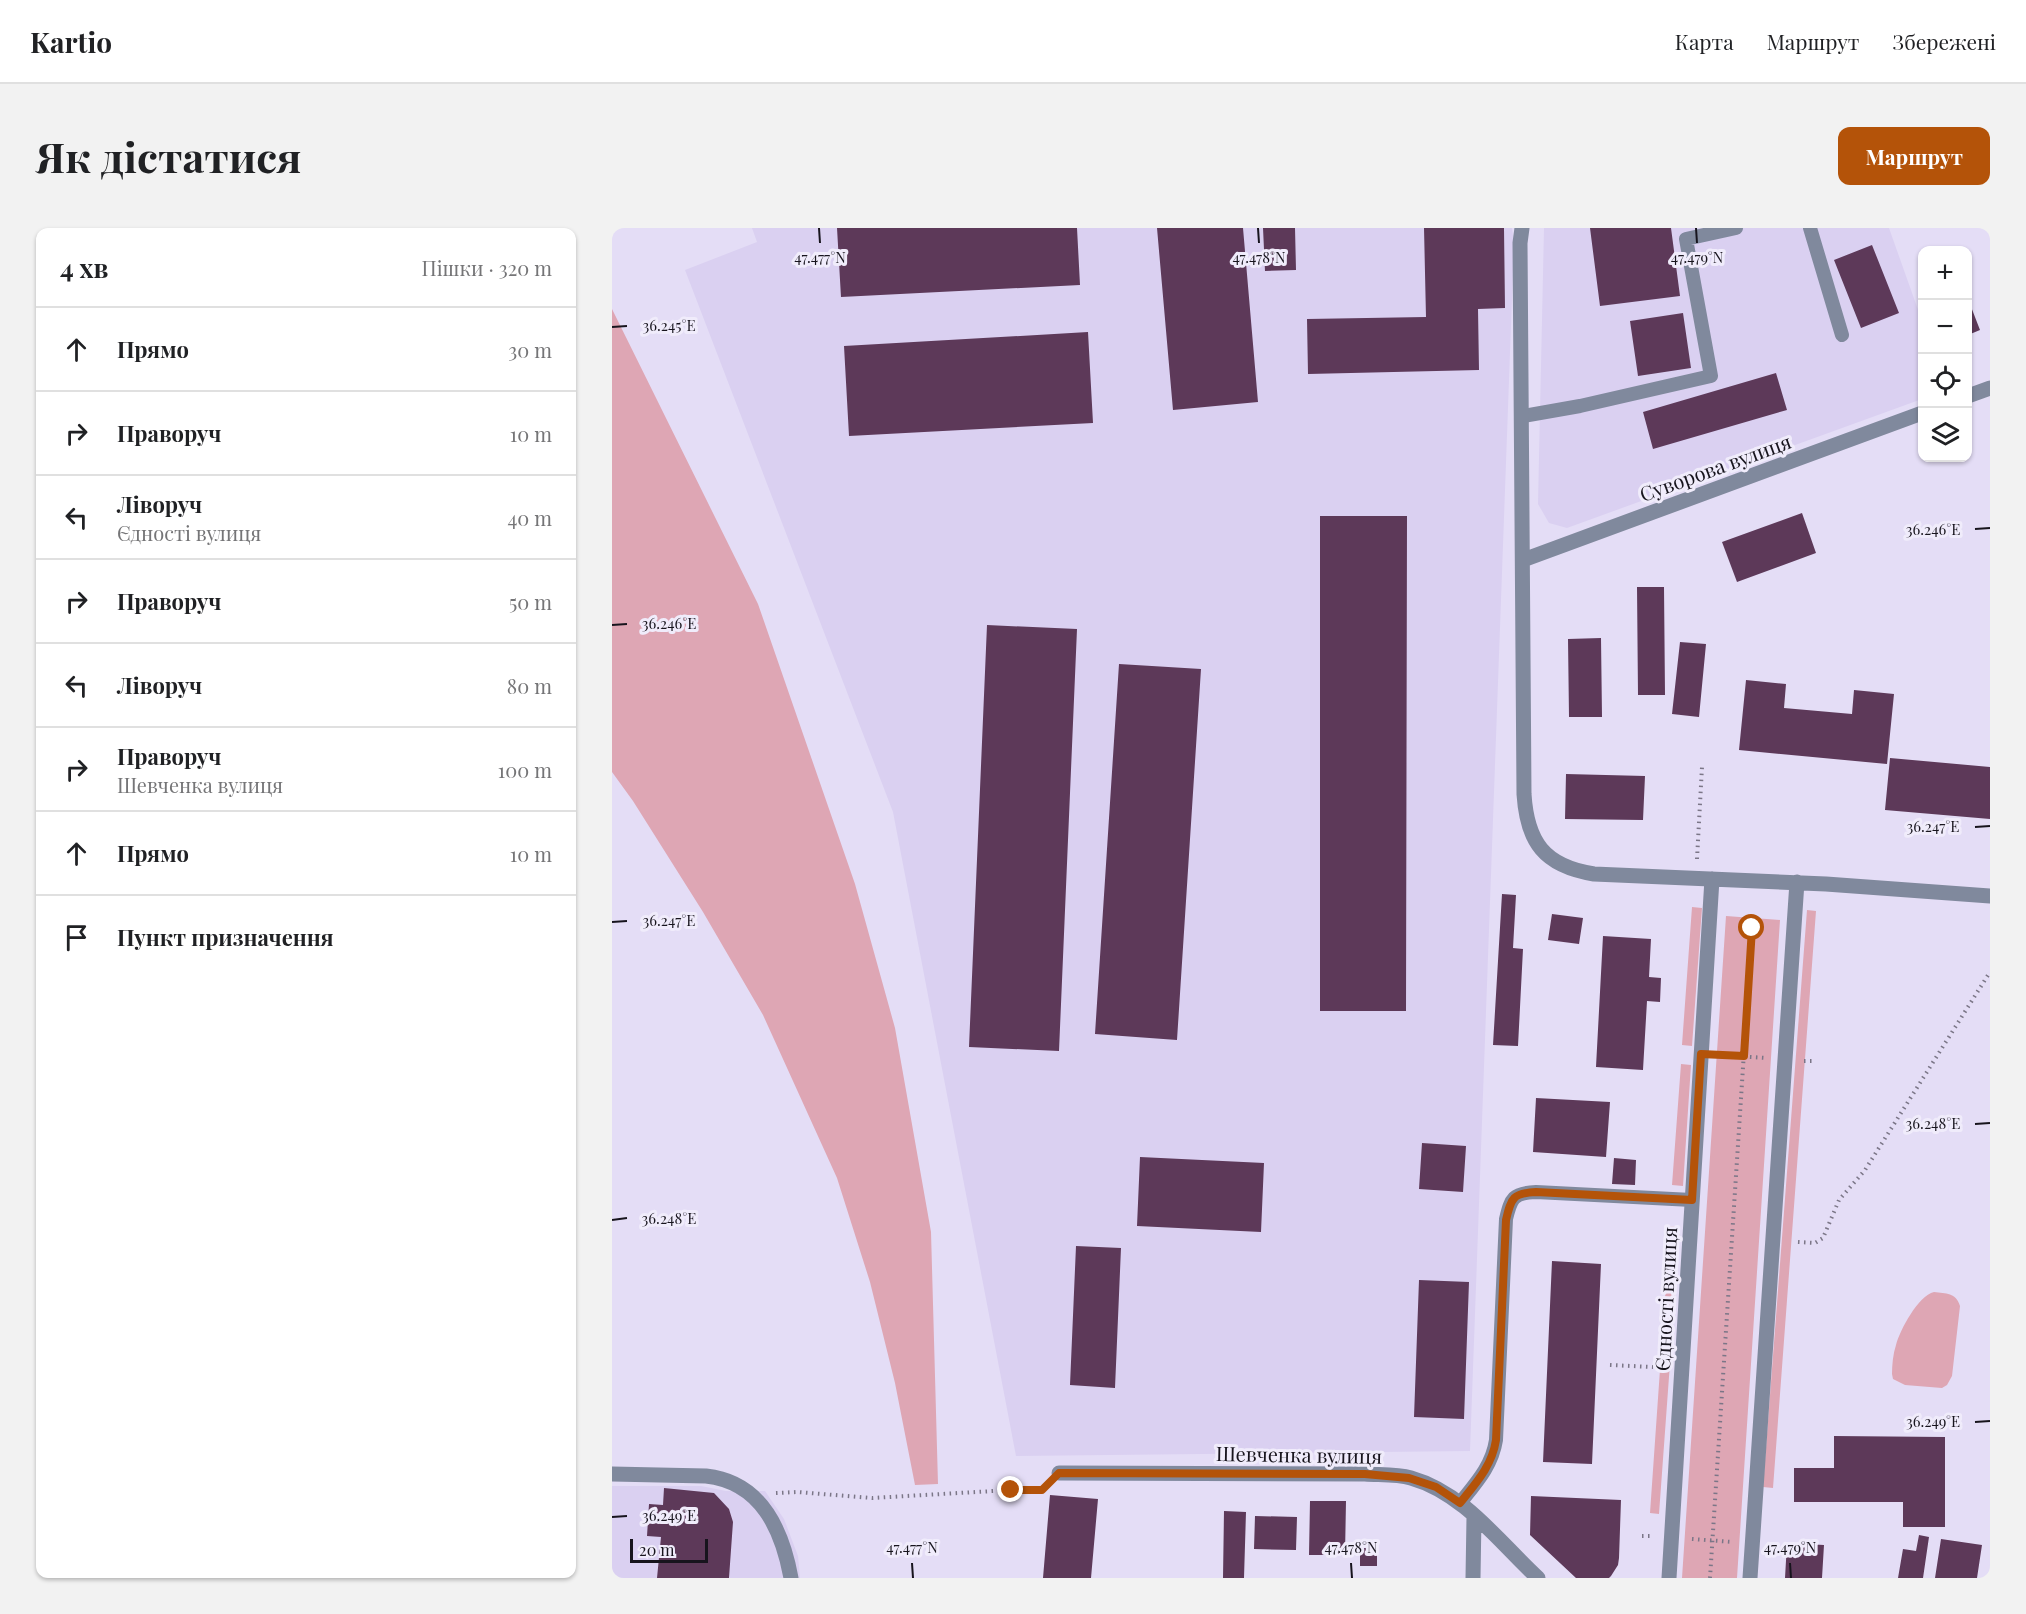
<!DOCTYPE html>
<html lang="uk">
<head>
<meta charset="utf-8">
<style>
	body { margin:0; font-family:"Playfair Display",serif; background:#f2f2f2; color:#202124 }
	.controls { position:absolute; right:18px; top:18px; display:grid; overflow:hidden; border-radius:12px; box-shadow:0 2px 4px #0004 }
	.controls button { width:54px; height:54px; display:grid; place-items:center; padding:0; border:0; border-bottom:2px solid #e0e0e0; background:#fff; color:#202124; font:30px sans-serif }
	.scale { position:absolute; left:18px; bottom:15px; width:78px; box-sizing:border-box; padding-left:6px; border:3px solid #17141d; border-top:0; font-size:16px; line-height:21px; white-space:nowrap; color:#17141d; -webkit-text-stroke:4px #f0ecfb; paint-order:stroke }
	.stop { position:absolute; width:18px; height:18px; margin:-14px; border:4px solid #b45309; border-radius:50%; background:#fff }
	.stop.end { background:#b45309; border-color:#fff; box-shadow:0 2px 6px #0008 }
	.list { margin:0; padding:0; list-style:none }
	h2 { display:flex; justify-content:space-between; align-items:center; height:78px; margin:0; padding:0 24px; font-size:26px }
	h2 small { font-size:20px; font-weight:400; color:#757577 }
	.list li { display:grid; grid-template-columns:39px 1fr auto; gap:18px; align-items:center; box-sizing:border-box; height:84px; padding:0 24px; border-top:2px solid #e0e0e0 }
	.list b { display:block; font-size:22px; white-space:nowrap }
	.list p { margin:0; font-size:20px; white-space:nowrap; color:#757577 }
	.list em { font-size:20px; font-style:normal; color:#757577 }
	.icon { flex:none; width:33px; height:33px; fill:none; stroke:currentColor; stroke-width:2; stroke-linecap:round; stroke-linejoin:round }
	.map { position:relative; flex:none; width:1378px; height:1350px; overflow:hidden; border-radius:12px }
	header { display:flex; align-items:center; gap:36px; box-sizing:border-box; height:84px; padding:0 30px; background:#fff; border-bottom:2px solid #e0e0e0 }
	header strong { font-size:28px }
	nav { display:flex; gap:33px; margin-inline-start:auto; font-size:21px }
	.intro { display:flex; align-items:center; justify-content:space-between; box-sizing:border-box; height:144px; padding:0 36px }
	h1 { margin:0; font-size:42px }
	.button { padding:15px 27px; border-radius:12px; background:#b45309; color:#fff; font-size:21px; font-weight:700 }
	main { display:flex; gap:36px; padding:0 36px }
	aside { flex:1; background:#fff; border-radius:12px; box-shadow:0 2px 4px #0004 }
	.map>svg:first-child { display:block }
	.built { fill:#dad0f1 }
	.green { fill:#dea6b4 }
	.building { fill:#5d3959 }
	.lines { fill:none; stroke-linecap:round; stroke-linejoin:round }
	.path { stroke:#7b7687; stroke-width:4; stroke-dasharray:1.5 4.5; stroke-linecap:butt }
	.lane { stroke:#80899d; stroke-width:14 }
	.street { stroke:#80899d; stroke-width:15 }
	.route { stroke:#b45309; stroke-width:8 }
	.ticks { fill:none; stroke:#17141d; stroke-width:2 }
	.labels { text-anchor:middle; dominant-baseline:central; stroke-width:6; stroke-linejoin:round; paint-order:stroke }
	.street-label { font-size:20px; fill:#17141d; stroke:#f0ecfb }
	.ticks-label { font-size:15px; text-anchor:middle; fill:#17141d; stroke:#f0ecfb; stroke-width:6; stroke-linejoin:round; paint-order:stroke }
</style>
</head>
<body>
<header>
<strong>Kartio</strong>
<nav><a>Карта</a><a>Маршрут</a><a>Збережені</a></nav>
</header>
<div class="intro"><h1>Як дістатися</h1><a class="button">Маршрут</a></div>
<main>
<aside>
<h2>4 хв<small>Пішки · 320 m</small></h2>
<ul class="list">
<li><svg class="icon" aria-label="ahead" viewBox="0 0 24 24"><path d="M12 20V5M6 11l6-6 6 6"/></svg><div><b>Прямо</b></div><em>30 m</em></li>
<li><svg class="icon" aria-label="right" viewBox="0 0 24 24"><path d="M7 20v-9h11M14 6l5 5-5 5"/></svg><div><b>Праворуч</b></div><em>10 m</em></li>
<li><svg class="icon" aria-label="left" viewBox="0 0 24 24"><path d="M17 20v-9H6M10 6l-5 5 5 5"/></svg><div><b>Ліворуч</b><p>Єдності вулиця</p></div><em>40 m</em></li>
<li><svg class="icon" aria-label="right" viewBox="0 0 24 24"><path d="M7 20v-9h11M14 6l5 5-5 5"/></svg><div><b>Праворуч</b></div><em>50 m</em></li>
<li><svg class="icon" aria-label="left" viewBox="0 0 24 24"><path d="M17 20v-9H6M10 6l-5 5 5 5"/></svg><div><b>Ліворуч</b></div><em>80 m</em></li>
<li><svg class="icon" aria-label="right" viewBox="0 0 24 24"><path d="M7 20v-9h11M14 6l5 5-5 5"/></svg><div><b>Праворуч</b><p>Шевченка вулиця</p></div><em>100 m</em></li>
<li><svg class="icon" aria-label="ahead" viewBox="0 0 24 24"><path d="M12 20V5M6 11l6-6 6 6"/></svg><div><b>Прямо</b></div><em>10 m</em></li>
<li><svg class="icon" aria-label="arrive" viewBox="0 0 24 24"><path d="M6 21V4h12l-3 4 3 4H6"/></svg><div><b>Пункт призначення</b></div></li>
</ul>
</aside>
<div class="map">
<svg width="1378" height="1350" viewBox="0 0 1378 1350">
	<rect width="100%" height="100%" fill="#e4ddf6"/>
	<!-- built -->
	<path class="built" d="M140,0H900L902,15L858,1223L404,1228L281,584L73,42L145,14Z
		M932,0H1277L1310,93V171L955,300L937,295L926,276Z
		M0,1258H89L114,1263H153L172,1291L186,1328L188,1350H0Z"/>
	<!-- green -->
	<path class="green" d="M0,81L146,376L243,656L283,800L319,1004L326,1256L303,1257L283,1155L258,1054L225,950L151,787L91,684L21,573L0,544Z
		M1080,679L1090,680L1080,818L1070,817Z
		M1195,682L1204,683L1161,1260L1151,1259Z
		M1114,688L1168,692L1125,1350H1070Z
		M1069,836L1079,837L1071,958L1060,957Z
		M1058,998H1068L1047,1286L1038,1285Z
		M1322,1064C1334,1066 1344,1064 1348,1078L1340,1148L1335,1157L1330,1160L1293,1157L1281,1151L1280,1146C1280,1137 1281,1126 1284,1117C1288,1102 1306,1068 1322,1064Z"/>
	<!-- building -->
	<path class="building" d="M225,0H465L468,57L229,69Z
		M545,0H631L646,174L561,182Z
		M651,0H683L684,42L653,43Z
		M812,0H892L893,80L866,81L867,142L696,146L695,91L814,89Z
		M978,0H1059L1068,68L988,78Z
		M1260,17L1287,85L1249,100L1222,32Z
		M1356,71L1368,102L1356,107Z
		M1071,85L1079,140L1026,148L1018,93Z
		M476,104L481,195L237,208L232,118Z
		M1164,145L1175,182L1041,221L1031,184Z
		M1190,285L1204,325L1125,354L1110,314Z
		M708,288H795L794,783H708Z
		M1025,359H1052L1053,467H1026Z
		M375,397L465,401L447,823L357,819Z
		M989,410L990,489H957L956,411Z
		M1068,414L1094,416L1087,489L1060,486Z
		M507,436L589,441L565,812L483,806Z
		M1134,452L1174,456L1172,480L1240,486L1242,462L1282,466L1275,536L1127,522Z
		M1278,530L1378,539V591L1273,582Z
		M954,546L1033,548L1031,592L953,591Z
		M890,666L904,667L901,720L911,721L906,818L881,817Z
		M940,686L971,690L967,716L936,712Z
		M991,708L1039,711L1037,749L1049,750L1048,774L1035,773L1031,842L984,839Z
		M924,870L998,874L994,929L921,924Z
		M810,915L854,918L851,964L807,961Z
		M528,929L652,935L649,1004L525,998Z
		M1002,930L1024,932L1023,957L1000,956Z
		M464,1018L509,1020L503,1160L458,1157Z
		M940,1033L989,1036L980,1236L931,1234Z
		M807,1052L857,1054L852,1191L802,1189Z
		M1222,1208L1333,1209V1299H1291V1274H1182V1240H1222Z
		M52,1260L102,1265L117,1281L121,1294L117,1350H45L49,1309L35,1308L37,1276L51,1277Z
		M438,1267L486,1271L479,1350H431Z
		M919,1268L1009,1272L1007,1330L1006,1337L999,1348L997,1350H964L918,1307Z
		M698,1273H734L733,1327H697Z
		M612,1283L634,1284L632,1350H611Z
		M643,1288L685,1289L684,1322L642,1321Z
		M1307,1307L1317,1309L1311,1350H1286L1291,1321L1304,1323Z
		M1329,1311L1370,1317L1365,1350H1323Z
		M1175,1315L1212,1317L1210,1350H1173Z
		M748,1320H765V1338H748Z"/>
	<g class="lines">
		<!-- path -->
		<path class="path" d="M1085,631L1090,539
			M1108,827L1154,830
			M1192,833H1200
			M1186,1014L1203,1015L1211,1010L1227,972L1253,942L1378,744
			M998,1137L1041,1139
			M164,1265L185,1264L260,1270L399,1262H430L434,1258
			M1030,1308H1040
			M1080,1311L1121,1314
			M1098,1350L1140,700"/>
		<!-- lane -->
		<path class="lane" d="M1198,0L1230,107
			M911,188L968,178L1099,148L1074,11L1124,0
			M848,1275C864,1255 880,1238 884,1212L894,991C899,970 901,965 924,964L1080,972"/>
		<!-- street -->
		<path class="street" d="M910,0L908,15L912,566C915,614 932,638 982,646L1214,656L1378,668
			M1356,168L1378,160
			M911,332L1310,185
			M447,1245L753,1246C768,1247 785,1246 799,1250C852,1265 887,1314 926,1350
			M0,1246L94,1248C149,1254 170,1301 179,1350
			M861,1350L862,1289
			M1057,1350L1100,651
			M1138,1350L1185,654"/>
	</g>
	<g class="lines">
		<!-- route -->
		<path class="route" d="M399,1262H430L447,1245L753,1246L797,1250L824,1259L848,1275C864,1255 880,1238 884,1212L894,992C899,970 901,965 924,964L1080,972L1089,826L1132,828L1140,700"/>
	</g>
	<!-- ticks -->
	<path class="ticks" d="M207,0L208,15M646,0L647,15M1084,0L1085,15M0,99L15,98M1363,301L1378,300M0,397L15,396M1363,599L1378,598M0,694L15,693M1363,896L1378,895M0,992L15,990M1363,1194L1378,1193M0,1289L15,1288M300,1335L301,1350M739,1335L740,1350M1178,1335L1179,1350"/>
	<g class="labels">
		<!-- street labels -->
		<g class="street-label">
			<text transform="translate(1103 239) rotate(-20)">Суворова вулиця</text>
			<text transform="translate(1053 1071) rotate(-87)">Єдності вулиця</text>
			<text transform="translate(687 1226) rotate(1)">Шевченка вулиця</text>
		</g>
	</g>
	<g class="ticks-label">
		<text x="208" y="35">47.477°N</text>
		<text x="647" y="35">47.478°N</text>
		<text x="1085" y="35">47.479°N</text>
		<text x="57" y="103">36.245°E</text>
		<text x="1321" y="307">36.246°E</text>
		<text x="57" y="401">36.246°E</text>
		<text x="1321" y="604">36.247°E</text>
		<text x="57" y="698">36.247°E</text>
		<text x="1321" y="901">36.248°E</text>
		<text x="57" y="996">36.248°E</text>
		<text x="1321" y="1199">36.249°E</text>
		<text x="57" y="1293">36.249°E</text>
		<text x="300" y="1325">47.477°N</text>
		<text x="739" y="1325">47.478°N</text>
		<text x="1178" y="1325">47.479°N</text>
	</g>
</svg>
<div class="controls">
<button>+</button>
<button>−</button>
<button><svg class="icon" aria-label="locate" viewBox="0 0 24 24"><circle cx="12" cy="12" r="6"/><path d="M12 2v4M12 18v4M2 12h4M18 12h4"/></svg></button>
<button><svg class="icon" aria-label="layers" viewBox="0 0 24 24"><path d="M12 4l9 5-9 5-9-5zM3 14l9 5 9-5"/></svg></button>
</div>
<div class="scale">20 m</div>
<div class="stop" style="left:1140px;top:700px"></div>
<div class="stop end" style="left:399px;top:1262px"></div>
</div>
</main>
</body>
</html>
